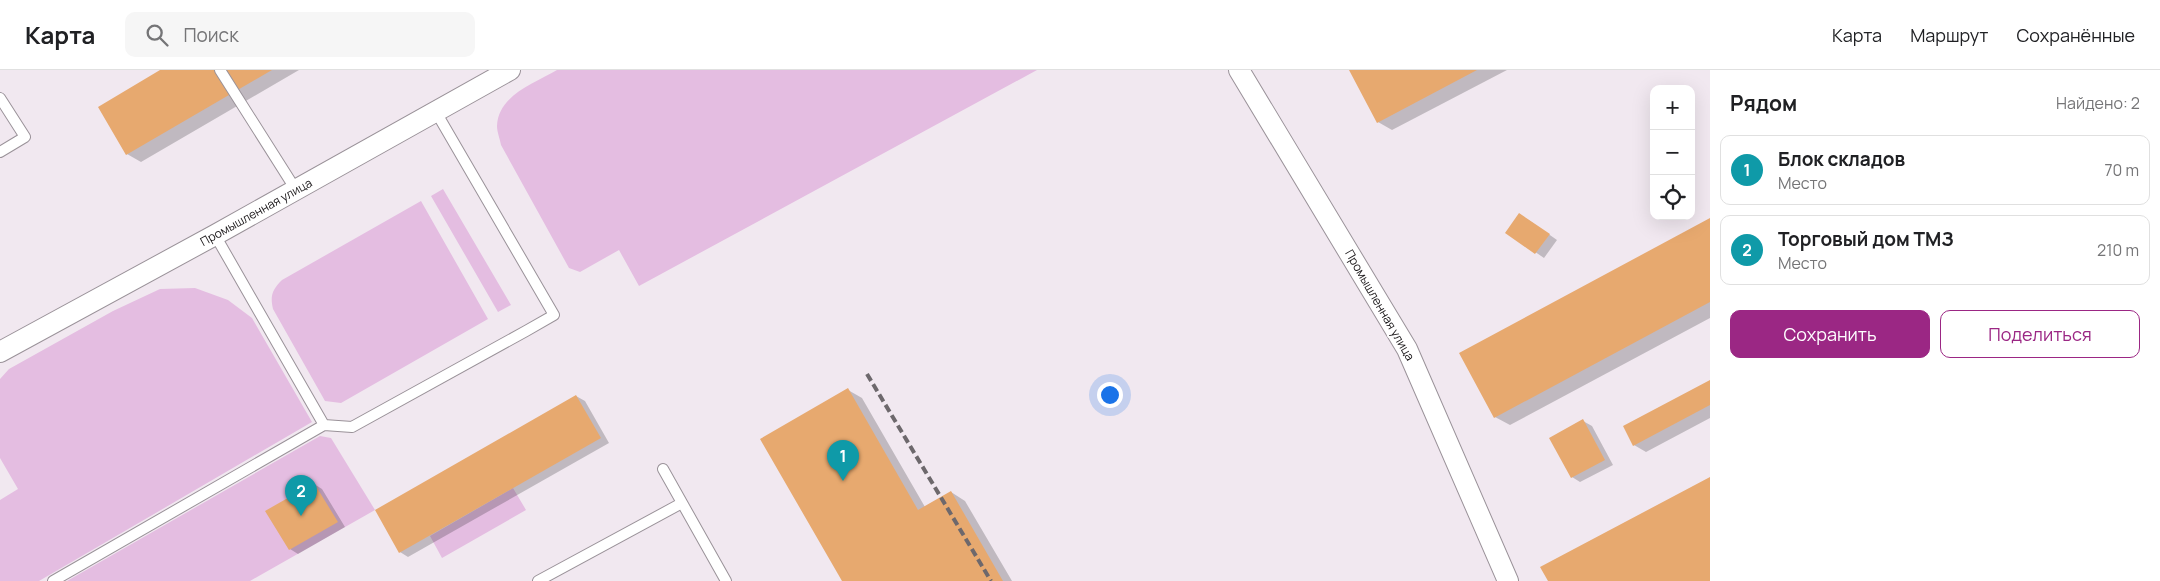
<!DOCTYPE html>
<html lang="ru">
<head>
<meta charset="utf-8">
<style>
	body { margin:0; font-family:Manrope,sans-serif; background:#f6f6f6; color:#202124 }
	.controls { position:absolute; right:15px; top:15px; display:grid; overflow:hidden; border-radius:10px; box-shadow:0 5px 20px #0002 }
	.controls button { width:45px; height:45px; display:grid; place-items:center; padding:0; border:0; border-bottom:1px solid #e0e0e0; background:#fff; color:#202124; font:25px sans-serif }
	.you { position:absolute; left:1109px; top:324px; width:18px; height:18px; margin:-12px; border:4px solid #fff; border-radius:50%; background:#1a73e8; box-shadow:0 0 0 8px #1a73e833 }
	.badge { display:grid; place-items:center; width:32px; height:32px; border-radius:50%; background:#9b2784; color:#fff; font-size:16px; font-weight:700 }
	.pin { position:absolute; translate:-50% -41px; filter:drop-shadow(0 1px 2px #0008) }
	.pin::after { content:''; position:absolute; top:26px; width:18px; height:15px; background:inherit; clip-path:polygon(0 0,100% 0,50% 100%) }
	.list { margin:0; padding:0; list-style:none }
	h2 { display:flex; justify-content:space-between; align-items:center; height:65px; margin:0; padding:0 20px; font-size:21px }
	h2 small { font-size:16px; font-weight:400; color:#757577 }
	.list li { display:grid; grid-template-columns:32px 1fr auto; gap:15px; align-items:center; box-sizing:border-box; height:70px; margin:0 10px 10px; padding:0 10px; border:1px solid #e0e0e0; border-radius:10px }
	.list b { display:block; font-size:19px; white-space:nowrap }
	.list p { margin:0; font-size:16px; white-space:nowrap; color:#757577 }
	.list em { font-size:16px; font-style:normal; color:#757577 }
	.actions { display:flex; gap:10px; padding:15px 20px }
	.actions a { flex:1; padding:11px 0; border:1px solid #9b2784; border-radius:10px; text-align:center; font-size:18px; color:#9b2784 }
	.actions .main { background:#9b2784; color:#fff }
	.icon { flex:none; width:28px; height:28px; fill:none; stroke:currentColor; stroke-width:2; stroke-linecap:round; stroke-linejoin:round }
	.map { position:relative; flex:none; width:1710px; height:511px; overflow:hidden }
	header { display:flex; align-items:center; gap:30px; box-sizing:border-box; height:70px; padding:0 25px; background:#fff; border-bottom:1px solid #e0e0e0 }
	header strong { font-size:24px }
	nav { display:flex; gap:28px; margin-inline-start:auto; font-size:18px }
	.search { width:350px; height:45px; background:#f6f6f6; display:flex; align-items:center; gap:12px; box-sizing:border-box; padding:0 18px; border-radius:10px; color:#757577; font-size:19px }
	main { display:flex }
	aside { flex:1; background:#fff }
	.map>svg:first-child { display:block }
	.green { fill:#e4bde1 }
	.shadow { fill:#0003 }
	.building { fill:#e7a96f }
	.lines { fill:none; stroke-linecap:round; stroke-linejoin:round }
	.service-casing { stroke:#9a9299; stroke-width:12 }
	.minor-casing { stroke:#9a9299; stroke-width:22 }
	.service { stroke:#fff; stroke-width:10 }
	.minor { stroke:#fff; stroke-width:20 }
	.rail { stroke:#6d686c; stroke-width:4; stroke-dasharray:8 4; stroke-linecap:butt }
	.labels { text-anchor:middle; dominant-baseline:central; stroke-width:4; stroke-linejoin:round; paint-order:stroke }
	.street-label { font-size:12px; fill:#1a1719; stroke:#fff }
</style>
</head>
<body>
<header>
<strong>Карта</strong>
<div class="search"><svg class="icon" aria-label="search" viewBox="0 0 24 24"><circle cx="10" cy="10" r="6"/><path d="M15 15l6 6"/></svg>Поиск</div>
<nav><a>Карта</a><a>Маршрут</a><a>Сохранённые</a></nav>
</header>
<main>
<div class="map">
<svg width="1710" height="511" viewBox="0 0 1710 511">
	<rect width="100%" height="100%" fill="#f1e8f0"/>
	<!-- green -->
	<path class="green" d="M557,0H1037L639,216L619,180L580,202L569,198L501,75C500,69 497,62 497,56C498,25 535,13 557,0Z
		M443,119L511,235L498,242L431,126Z
		M421,131L488,249L341,333L325,331L273,239C270,226 272,220 282,210Z
		M195,218L228,230L252,248L312,352L39,511H0V430L18,419L0,388V309L9,299L113,241L160,219Z
		M320,366L331,368L375,440L250,511H67Z
		M513,418L526,440L442,488L430,466Z"/>
	<!-- shadow -->
	<path class="shadow" d="M163,0H299L141,92L127,84Z
		M1350,0H1507L1392,60L1378,52Z
		M1527,149L1557,170L1544,188L1506,162Z
		M1710,150V248L1510,355L1495,347Z
		M1710,311V348L1646,382L1634,375L1625,357Z
		M848,320L862,328L925,437L951,422L965,431L1012,511H844Z
		M576,326L585,331L609,373L408,487L400,482Z
		M1583,351L1592,356L1613,395L1580,412L1572,407Z
		M314,414L322,419L345,457L298,484L290,479Z"/>
	<!-- building -->
	<path class="building" d="M160,0H272L126,85L98,37Z
		M1349,0H1477L1377,53Z
		M1519,143L1550,164L1535,184L1505,163Z
		M1710,148V232L1494,348L1459,283Z
		M1710,310V335L1633,376L1623,356Z
		M848,318L918,440L951,421L1003,511H842L760,369Z
		M576,325L601,368L399,483L375,440Z
		M1583,349L1605,390L1571,408L1549,368Z
		M1710,407V511H1548L1540,497Z
		M314,413L338,452L289,480L265,441Z"/>
	<g class="lines">
		<!-- service casing -->
		<g class="service-casing">
			<path id="service" d="M220,0L296,120
				M0,28L25,67L0,82
				M215,165L324,355L352,357L526,261L554,245L436,42
				M663,399L726,511
				M53,511L324,355
				M538,511L682,433"/>
		</g>
		<!-- minor casing -->
		<g class="minor-casing">
			<path id="minor" d="M1239,0L1407,279L1508,511
				M0,282L215,165L510,0"/>
		</g>
		<!-- service -->
		<use href="#service" class="service"/>
		<!-- minor -->
		<use href="#minor" class="minor"/>
		<!-- rail -->
		<path class="rail" d="M867,304L991,511"/>
	</g>
	<g class="labels">
		<!-- street labels -->
		<g class="street-label">
			<text transform="translate(256 142) rotate(-29)">Промышленная улица</text>
			<text transform="translate(1380 235) rotate(60)">Промышленная улица</text>
		</g>
	</g>
</svg>
<div class="controls">
<button>+</button>
<button>−</button>
<button><svg class="icon" aria-label="locate" viewBox="0 0 24 24"><circle cx="12" cy="12" r="6"/><path d="M12 2v4M12 18v4M2 12h4M18 12h4"/></svg></button>
</div>
<div class="you"></div>
<div class="pin badge" style="left:843px;top:411px;background:#0f9aa8">1</div>
<div class="pin badge" style="left:301px;top:446px;background:#0f9aa8">2</div>
</div>
<aside>
<h2>Рядом<small>Найдено: 2</small></h2>
<ul class="list">
<li><span class="badge" style="background:#0f9aa8">1</span><div><b>Блок складов</b><p>Место</p></div><em>70 m</em></li>
<li><span class="badge" style="background:#0f9aa8">2</span><div><b>Торговый дом ТМЗ</b><p>Место</p></div><em>210 m</em></li>
</ul>
<div class="actions"><a class="main">Сохранить</a><a>Поделиться</a></div>
</aside>
</main>
</body>
</html>
